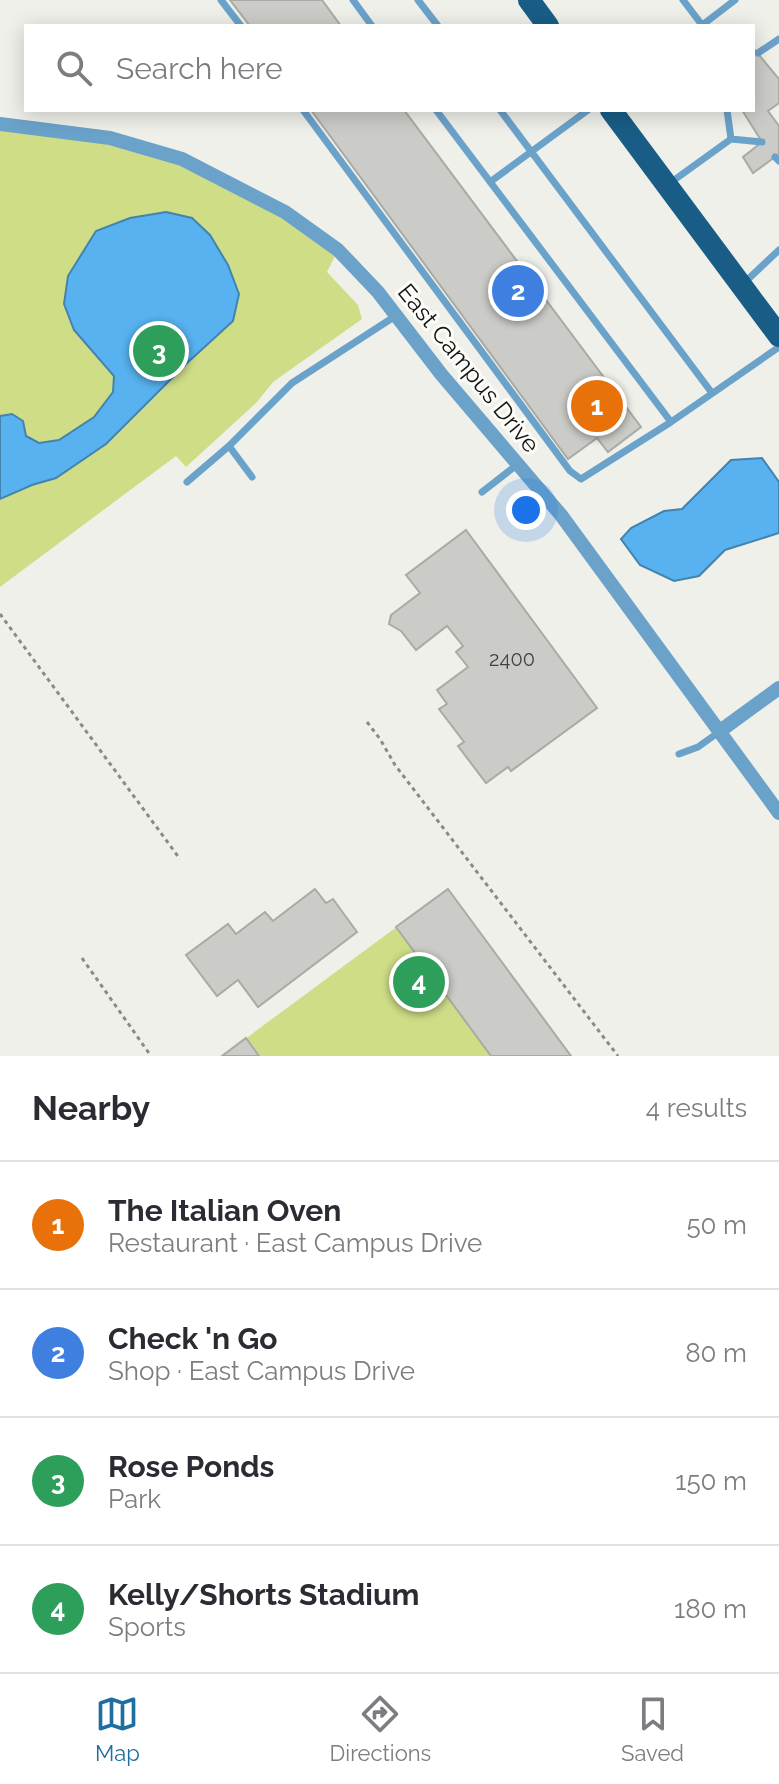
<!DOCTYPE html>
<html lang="en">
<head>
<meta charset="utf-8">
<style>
	body { margin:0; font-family:Raleway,sans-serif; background:#f7f7f7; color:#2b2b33 }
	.you { position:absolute; left:526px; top:510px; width:28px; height:28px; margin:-20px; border:6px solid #fff; border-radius:50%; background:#1a73e8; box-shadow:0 0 0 12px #1a73e833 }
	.badge { display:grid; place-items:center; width:52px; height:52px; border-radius:50%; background:#1e6fa1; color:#fff; font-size:26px; font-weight:700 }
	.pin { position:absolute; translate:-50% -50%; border:4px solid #fff; box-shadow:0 2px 8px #0006 }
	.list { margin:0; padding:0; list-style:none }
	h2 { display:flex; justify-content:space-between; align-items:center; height:104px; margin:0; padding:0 32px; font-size:34px }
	h2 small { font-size:26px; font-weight:400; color:#7c7c81 }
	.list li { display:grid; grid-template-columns:52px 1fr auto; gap:24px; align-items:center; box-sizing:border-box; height:128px; padding:0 32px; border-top:2px solid #e1e1e2 }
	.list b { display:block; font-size:30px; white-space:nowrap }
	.list p { margin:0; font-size:26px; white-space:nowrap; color:#7c7c81 }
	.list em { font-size:26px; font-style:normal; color:#7c7c81 }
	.icon { flex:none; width:44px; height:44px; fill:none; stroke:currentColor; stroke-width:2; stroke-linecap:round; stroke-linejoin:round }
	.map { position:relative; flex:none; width:779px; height:1056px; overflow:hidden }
	.search { position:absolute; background:#fff; box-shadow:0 4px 20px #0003; left:24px; right:24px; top:24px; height:88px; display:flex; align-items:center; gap:20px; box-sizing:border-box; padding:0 28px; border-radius:0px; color:#7c7c81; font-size:30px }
	.sheet { height:616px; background:#fff }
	nav { display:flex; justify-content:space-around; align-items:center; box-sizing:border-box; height:112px; border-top:2px solid #e1e1e2; background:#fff; font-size:22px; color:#7c7c81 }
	nav a { display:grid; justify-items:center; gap:4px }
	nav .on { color:#1e6fa1 }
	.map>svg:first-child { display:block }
	.green { fill:#cfdd87 }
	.water { fill:#57b2ef; stroke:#4383ad; stroke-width:2 }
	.building { fill:#cbccc7; stroke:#a9aaa5; stroke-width:2 }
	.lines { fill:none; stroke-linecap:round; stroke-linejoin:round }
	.path { stroke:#8a8b87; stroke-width:3; stroke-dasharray:4 4; stroke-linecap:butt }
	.service { stroke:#6ba2ca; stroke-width:7 }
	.minor { stroke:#6ba2ca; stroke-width:14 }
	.primary { stroke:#195d86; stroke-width:22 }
	.labels { text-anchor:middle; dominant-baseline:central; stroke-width:6; stroke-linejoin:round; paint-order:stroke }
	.number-label { font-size:20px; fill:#424240 }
	.street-label { font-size:24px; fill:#141413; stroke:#fcfdf8 }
</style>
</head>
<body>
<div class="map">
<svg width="779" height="1056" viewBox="0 0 779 1056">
	<rect width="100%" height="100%" fill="#eff0ea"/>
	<!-- green -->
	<path class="green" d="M0,124L72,133L182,159L338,250L327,272L358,305L362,319L273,382L257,402L186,467L176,456L0,587Z
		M448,889L571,1056H222Z"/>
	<!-- water -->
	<path class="water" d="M166,212L192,218L210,235L228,265L239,294L233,321L186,364L106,444L56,478L32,485L0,499V416L12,414L23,421L26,436L39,443L59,440L94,417L113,392L114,376L74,330L64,304L68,276L96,231L130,218Z
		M762,458L779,482V533L725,550L699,576L674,581L640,565L621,539L631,528L664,511L682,509L731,460Z"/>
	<!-- building -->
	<path class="building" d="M230,0H322L341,26H250Z
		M754,49L779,79V103L768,111L779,126V154L753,173L743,157L762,142L742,110H753Z
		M311,110H404L641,427L608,452L597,438L568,459Z
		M466,530L597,708L511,771L508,767L486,783L458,746L464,742L439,709L447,704L437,690L468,667L456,652L463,646L447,626L416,650L401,631L389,624L391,615L420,593L406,575Z
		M315,889L326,903L333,899L357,932L258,1007L238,980L217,996L186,955L228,924L236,934L265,912L273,921Z
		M448,889L571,1056H491L396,927Z
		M246,1038L259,1056H222Z"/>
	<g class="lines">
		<!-- path -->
		<path class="path" d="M0,614L180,859
			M367,722L380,739L395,765L618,1056
			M82,958L151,1056"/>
		<!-- service -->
		<path class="service" d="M221,0L241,26
			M353,0L372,26
			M418,0L438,26
			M683,0L702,25
			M701,26L735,0
			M758,53L779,39
			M303,110L570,471L581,479L671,422L779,347
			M436,110L671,422
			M500,110L712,393
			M727,110L731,139
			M775,157L779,161
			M490,182L588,110
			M670,183L731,139L762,142
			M743,284L779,250
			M229,446L252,477
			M187,482L229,446L292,383L397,315
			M482,492L518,464
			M679,754L698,747L719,732"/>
		<!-- minor -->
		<path class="minor" d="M0,124L110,138L182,159L285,212L338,250L378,292L441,374L561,515L779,813
			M720,731L779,688"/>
		<!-- primary -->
		<path class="primary" d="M529,0L548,26
			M611,110L779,336"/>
	</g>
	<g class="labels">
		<!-- number labels -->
		<g class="number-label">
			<text x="512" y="659">2400</text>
		</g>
		<!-- street labels -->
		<g class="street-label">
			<text transform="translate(469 368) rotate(51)">East Campus Drive</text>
		</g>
	</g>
</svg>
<div class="you"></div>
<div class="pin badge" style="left:597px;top:406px;background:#e8710a">1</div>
<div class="pin badge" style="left:518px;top:291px;background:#3f7fe0">2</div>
<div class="pin badge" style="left:159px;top:351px;background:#2e9e5b">3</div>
<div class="pin badge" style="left:419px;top:982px;background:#2e9e5b">4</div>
<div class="search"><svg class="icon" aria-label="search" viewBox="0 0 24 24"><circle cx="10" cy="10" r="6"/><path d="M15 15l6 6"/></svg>Search here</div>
</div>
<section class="sheet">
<h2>Nearby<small>4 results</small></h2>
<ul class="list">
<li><span class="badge" style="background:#e8710a">1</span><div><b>The Italian Oven</b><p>Restaurant · East Campus Drive</p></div><em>50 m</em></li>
<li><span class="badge" style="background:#3f7fe0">2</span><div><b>Check 'n Go</b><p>Shop · East Campus Drive</p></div><em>80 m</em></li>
<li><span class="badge" style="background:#2e9e5b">3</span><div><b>Rose Ponds</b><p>Park</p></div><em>150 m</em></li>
<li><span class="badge" style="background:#2e9e5b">4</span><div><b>Kelly/Shorts Stadium</b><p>Sports</p></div><em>180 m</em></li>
</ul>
</section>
<nav>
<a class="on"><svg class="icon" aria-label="map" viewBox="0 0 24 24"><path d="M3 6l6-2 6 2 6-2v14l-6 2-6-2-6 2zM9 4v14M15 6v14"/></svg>Map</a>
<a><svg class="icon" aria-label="directions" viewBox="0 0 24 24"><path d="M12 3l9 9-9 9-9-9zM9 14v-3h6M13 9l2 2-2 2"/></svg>Directions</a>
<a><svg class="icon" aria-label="saved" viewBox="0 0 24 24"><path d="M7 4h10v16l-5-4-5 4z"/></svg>Saved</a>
</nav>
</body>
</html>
